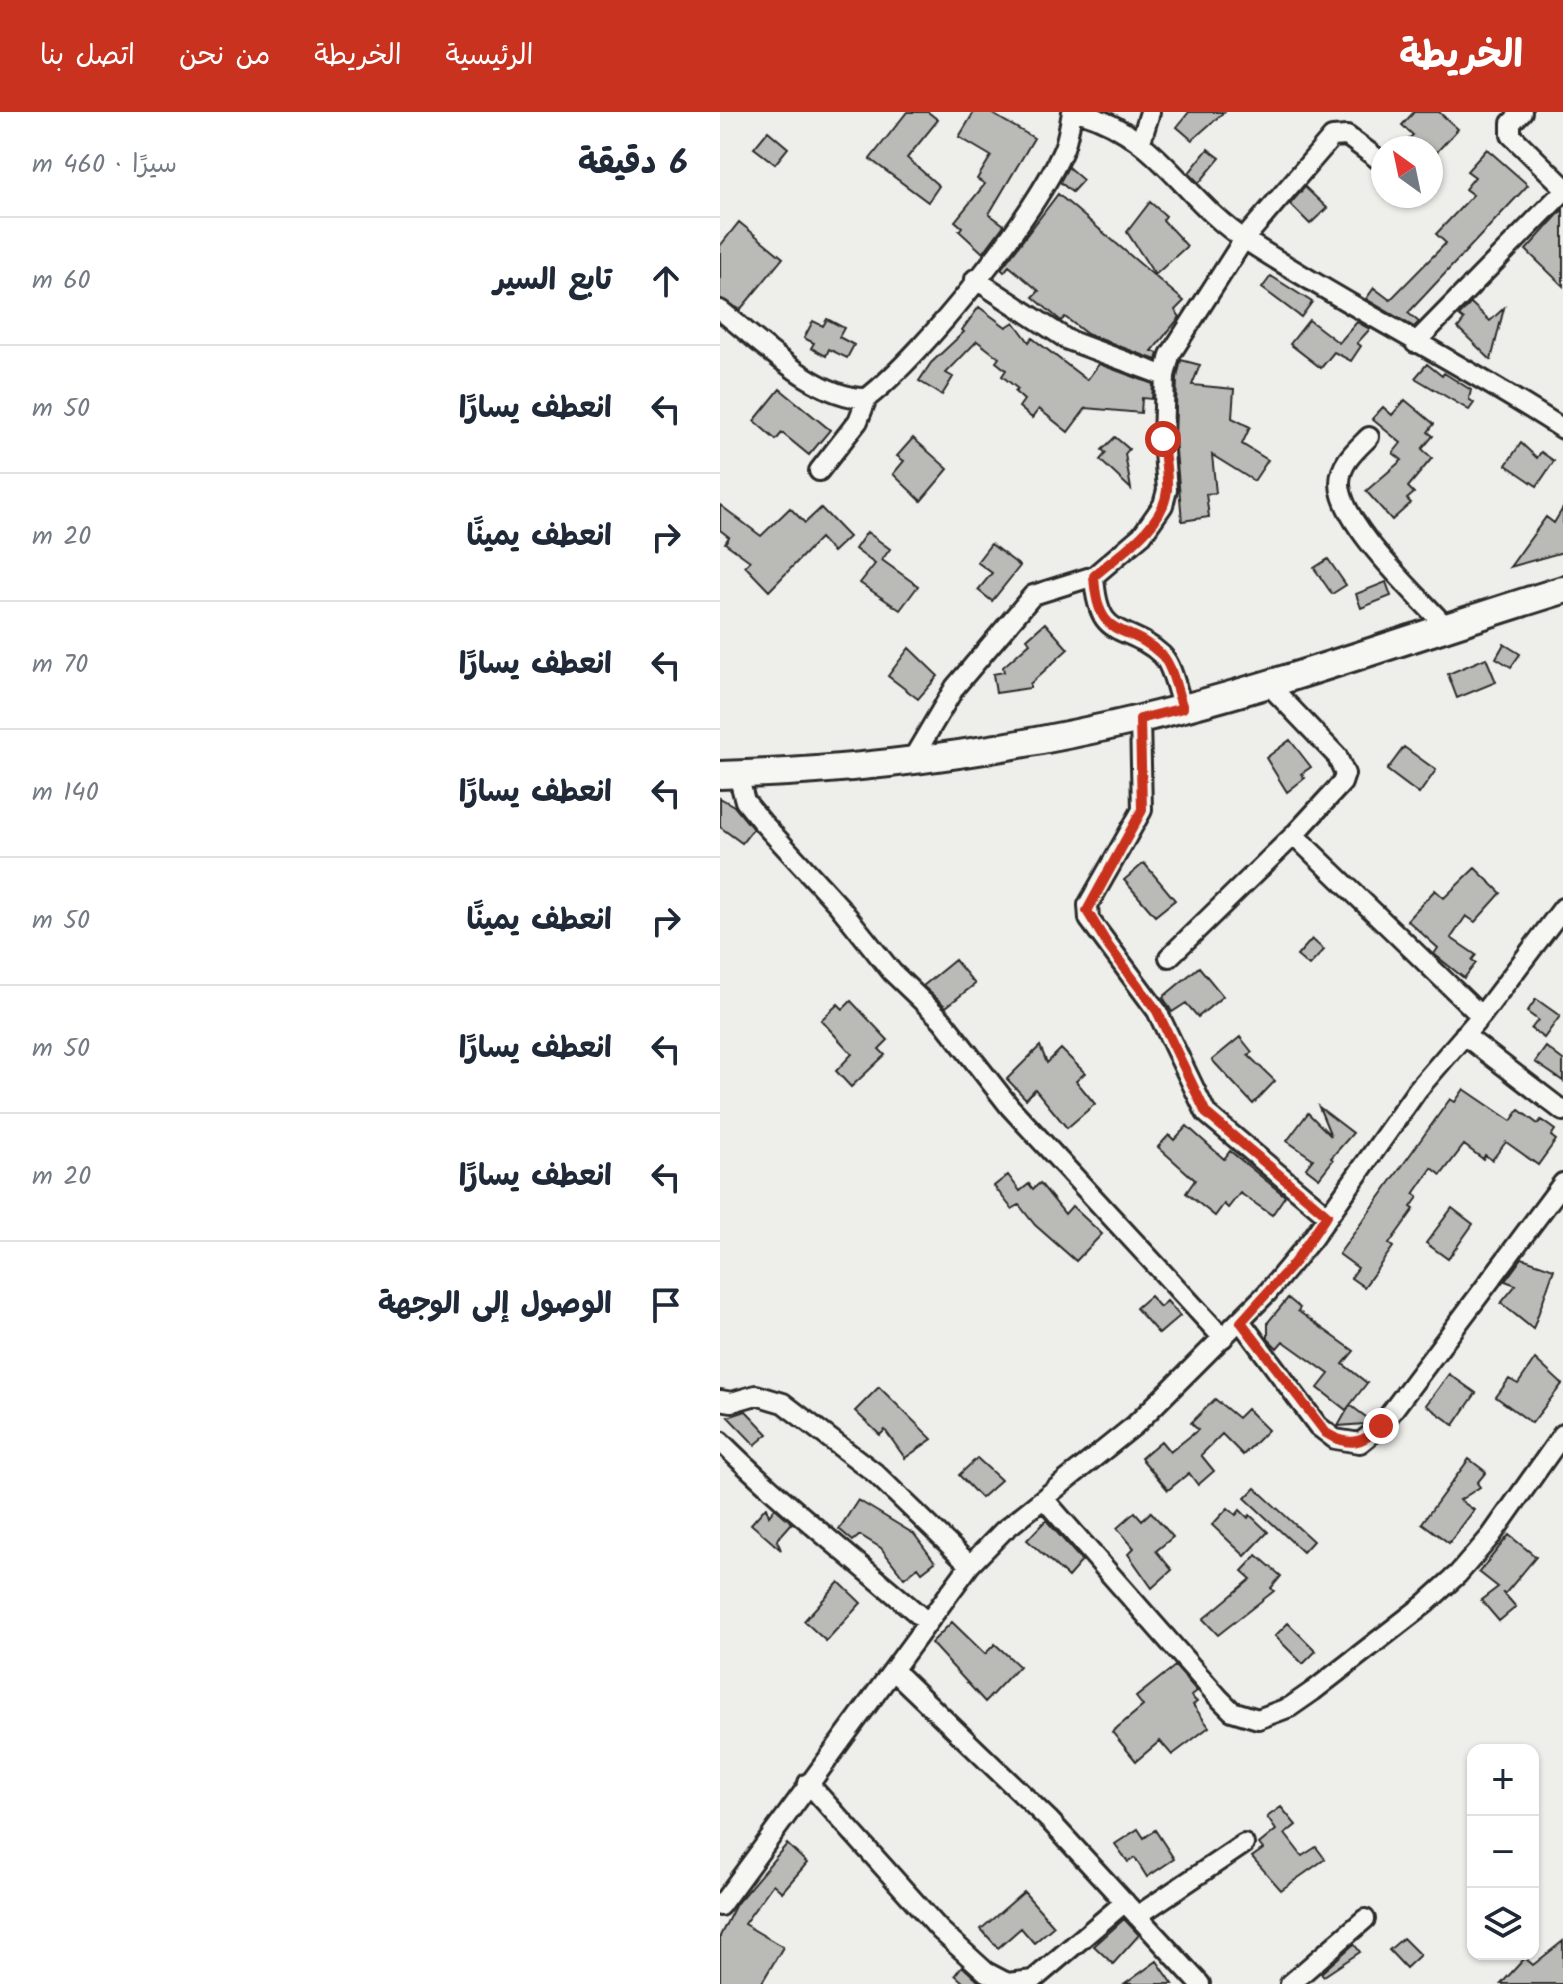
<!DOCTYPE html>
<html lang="ar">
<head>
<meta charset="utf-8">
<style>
	body { margin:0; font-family:Kalam,"Playpen Sans Arabic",sans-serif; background:#f2f2f3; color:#1f2937; direction:rtl }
	.controls { position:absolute; right:24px; bottom:24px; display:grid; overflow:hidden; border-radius:16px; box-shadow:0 2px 6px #0004 }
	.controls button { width:72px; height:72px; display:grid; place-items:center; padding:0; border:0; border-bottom:2px solid #e0e1e3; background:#fff; color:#1f2937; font:40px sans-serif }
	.compass { position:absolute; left:651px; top:24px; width:72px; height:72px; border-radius:50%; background:#fff; box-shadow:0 2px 6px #0004; rotate:327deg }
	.stop { position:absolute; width:24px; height:24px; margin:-18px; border:6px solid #c8321e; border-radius:50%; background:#fff }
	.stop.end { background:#c8321e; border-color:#fff; box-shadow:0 2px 8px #0008 }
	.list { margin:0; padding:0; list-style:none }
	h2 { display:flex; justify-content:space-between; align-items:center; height:104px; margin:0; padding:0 32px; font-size:34px }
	h2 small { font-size:26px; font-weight:400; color:#747a83 }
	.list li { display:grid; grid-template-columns:52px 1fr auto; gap:24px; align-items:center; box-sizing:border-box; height:128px; padding:0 32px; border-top:2px solid #e0e1e3 }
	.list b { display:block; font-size:30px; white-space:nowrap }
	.list em { font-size:26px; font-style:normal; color:#747a83 }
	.icon { flex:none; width:44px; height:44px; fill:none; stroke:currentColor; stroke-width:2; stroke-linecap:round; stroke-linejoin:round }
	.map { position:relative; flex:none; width:843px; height:1872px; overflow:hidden; direction:ltr }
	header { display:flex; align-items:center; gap:48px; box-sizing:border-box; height:112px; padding:0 40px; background:#c8321e; color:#fff }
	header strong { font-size:38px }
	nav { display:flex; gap:44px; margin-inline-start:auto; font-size:28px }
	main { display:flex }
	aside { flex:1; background:#fff }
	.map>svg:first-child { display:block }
	.building { fill:#babab7; stroke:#2b2b2b; stroke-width:2 }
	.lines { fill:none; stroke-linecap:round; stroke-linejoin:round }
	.minor-casing { stroke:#2b2b2b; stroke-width:24 }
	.secondary-casing { stroke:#2b2b2b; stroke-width:32 }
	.minor { stroke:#f6f6f2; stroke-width:18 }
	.secondary { stroke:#f6f6f2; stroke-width:26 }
	.route { stroke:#c8321e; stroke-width:10 }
</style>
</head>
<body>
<header>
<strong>الخريطة</strong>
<nav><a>الرئيسية</a><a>الخريطة</a><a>من نحن</a><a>اتصل بنا</a></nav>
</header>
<main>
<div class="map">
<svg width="843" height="1872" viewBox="0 0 843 1872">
	<rect width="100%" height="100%" fill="#eeeeea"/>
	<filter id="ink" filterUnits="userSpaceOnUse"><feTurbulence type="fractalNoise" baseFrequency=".0125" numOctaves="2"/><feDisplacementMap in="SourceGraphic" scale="16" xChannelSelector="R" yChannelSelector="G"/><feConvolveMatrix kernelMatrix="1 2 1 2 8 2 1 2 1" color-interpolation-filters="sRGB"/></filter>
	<g filter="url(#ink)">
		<!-- building -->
		<path class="building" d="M187,0H208L218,8L187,46L219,74L208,90L150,47Z
			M254,0H269L314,26L269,102L284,113L263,141L239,119L242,115L235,109L265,72L257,67L271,44L239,25Z
			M469,0H504L472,28L457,15Z
			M694,0H719L738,17L715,42L711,36H679L693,23L682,13Z
			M48,19L68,36L55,52L34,36Z
			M488,37L500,46L479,71L469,61Z
			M767,37L808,73L688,201L699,210L694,215L646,187L654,176L670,188L726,131L716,122L753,83L745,77L755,65L747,59Z
			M348,55L363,68L352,80L340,70Z
			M585,75L607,96L590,112L570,92Z
			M338,82L464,189L455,198L460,205L432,239L438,241L436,248L367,222L345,205L341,209L313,185L319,179L289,154L284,160L281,157Z
			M430,90L446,104L443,108L467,134L435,163L407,120Z
			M843,97V174L806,138Z
			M19,110L63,146L20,198L0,186V134Z
			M551,164L592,190L581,205L542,176Z
			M751,191L770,209L784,196L771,248L738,216L744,208L739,204Z
			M259,195L286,215L294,210L309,230L312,226L367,268L379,252L433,272L432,287L422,286L421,301L366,296L348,320L319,297L312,306L299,295L304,288L295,280L298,277L282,264L286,258L276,250L279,246L257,229L226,261L233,265L222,283L199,269L211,251L244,220L242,218Z
			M107,207L124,216L119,225L134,233L127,246L109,237L106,244L91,236L94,231L84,226L93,209L103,214Z
			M589,208L619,231L637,210L650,217L637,231L641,234L631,249L614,240L601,256L570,232Z
			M461,248L480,253L472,273L514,277L512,306L530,315L522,332L548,348L534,369L492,343L496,381L486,382L489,405L462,409L455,327L457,266Z
			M707,252L722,264L724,261L751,278L749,287L754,291L749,298L695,266Z
			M60,277L110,318L89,343L62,321L56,328L34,309Z
			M685,288L714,312L708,320L713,324L702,337L712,346L688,375L694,381L687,387L691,391L672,408L646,379L682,348L673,341L681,331L652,307L663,295L672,303Z
			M395,325L409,337L405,342L411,377L380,348L386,341L382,338Z
			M193,326L228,357L201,389L173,362L184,349L177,344Z
			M801,331L817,346L821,340L834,349L817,374L786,353Z
			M0,393L41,424L70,396L85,411L101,396L129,425L113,440L100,426L49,479L25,454L30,449L5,431L9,425L0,418Z
			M843,396V440L790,455L826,405L834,411Z
			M147,420L170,437L162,448L198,474L180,498L140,471L155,452L135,437Z
			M271,432L300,454L272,489L258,478L272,461L257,450Z
			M608,447L626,473L612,482L594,456Z
			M666,470L671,484L641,496L636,482Z
			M325,511L348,537L310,572V576L276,581L273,562L284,560L283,555L310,531L307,527Z
			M784,532L800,542L791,555L776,546Z
			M189,536L218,564L198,587L168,564Z
			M766,546L776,570L737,586L728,562Z
			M570,628L591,655L581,662L585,666L567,680L546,646Z
			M684,635L716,658L699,682L667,658Z
			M0,686L14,694L33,717L22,731L0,715Z
			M424,751L455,788L435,804L404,768Z
			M755,756L781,781L755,810L746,804L731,826L756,843L752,848L756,851L744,866L714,842L718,836L687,808L715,778L724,786Z
			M592,827L604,838L589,854L577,844Z
			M235,848L255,872L226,895L203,874Z
			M479,855L503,884L478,905L466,891L452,900L443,885Z
			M816,887L840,904L824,926L811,917L818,908L807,900Z
			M131,889L168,928L159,937L165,943L131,975L116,959L132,942L101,908L118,892L123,897Z
			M520,925L532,940L528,943L555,969L533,992L492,948Z
			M320,934L327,951L341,937L365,961L356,969L375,992L347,1016L315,977L306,987L287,967Z
			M826,935L843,948V969L815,950Z
			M744,977L791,1009L799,998L818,1012L821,1008L835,1018L831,1024L836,1028L818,1053L786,1030L772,1048L765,1043L763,1047L744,1033L721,1063L712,1056L694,1082L698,1085L691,1095L694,1097L669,1132L673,1135L644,1175L631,1166L638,1156L619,1142L730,987L735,990Z
			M599,995L633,1021L611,1046L613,1048L599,1066L586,1056L593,1047L567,1029L588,1001L611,1024Z
			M467,1014L504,1047L510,1039L565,1084L552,1103L520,1081L508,1096L504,1092L495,1104L466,1081L475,1068L438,1035L449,1023L454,1028Z
			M288,1063L300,1079L309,1072L313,1077L320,1071L345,1102L352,1094L382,1122L356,1149L315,1113L299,1093L292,1097L274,1074Z
			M732,1096L753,1112L728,1147L706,1131Z
			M802,1146L834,1157L813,1217L781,1191L796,1173L785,1169Z
			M430,1184L440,1195L447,1189L460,1204L439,1222L416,1196Z
			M568,1186L580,1196L578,1199L634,1239L623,1252L647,1271L626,1298L598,1276L609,1262L563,1229L557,1236L548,1227V1210Z
			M815,1247L842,1272L812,1311L776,1285L789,1267L798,1272Z
			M729,1262L756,1281L734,1313L706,1293Z
			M159,1275L212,1327L185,1346L165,1318L160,1323L135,1299Z
			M495,1287L518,1306L527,1297L548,1318L523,1343L502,1322L481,1343L494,1359L478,1373L469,1361L448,1378L421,1346L441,1329L450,1340L478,1318L471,1311Z
			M630,1293L650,1308L644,1312L618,1314Z
			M26,1299L48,1322L35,1333L8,1305Z
			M257,1346L281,1368L261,1386L239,1363Z
			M749,1347L766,1360L757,1371L760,1375L740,1388L754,1398L729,1431L702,1411Z
			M535,1376L593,1429L583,1440L525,1386Z
			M138,1388L194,1422L215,1450L202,1460L198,1455L184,1466L161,1436L140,1423L133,1429L119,1417Z
			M46,1395L49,1404L55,1396L72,1411L57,1428L61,1438L31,1412Z
			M508,1396L516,1403L520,1398L528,1406L530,1403L548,1420L525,1444L492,1413Z
			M415,1400L422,1408L431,1400L453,1425L436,1439L452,1458L432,1476L408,1442L414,1436L397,1416Z
			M326,1408L362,1449L348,1465L307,1428Z
			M789,1423L816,1445L785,1482L783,1480L796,1495L779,1509L761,1488L778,1475L759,1460Z
			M537,1443L561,1464L551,1476L554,1479L498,1523L483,1507L531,1467L522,1459Z
			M119,1470L141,1491L106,1529L84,1509Z
			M232,1510L265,1542L275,1532L299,1554L265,1590L211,1531Z
			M568,1511L596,1539L583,1552L555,1524Z
			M455,1554L477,1579L471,1584L477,1590L473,1593L489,1615L452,1643L440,1629L416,1649L392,1620L423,1594L416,1585Z
			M561,1695L576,1713L565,1722L582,1744L596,1735L605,1747L561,1778L532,1745L543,1737L539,1732L556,1718L547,1705Z
			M418,1717L424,1726L435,1718L454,1747L427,1765L415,1746L408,1750L395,1732Z
			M67,1732L87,1751L62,1780L53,1772L24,1812L63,1835L41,1872H0V1824L16,1792Z
			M304,1780L334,1814L314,1831L301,1816L278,1836L261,1817Z
			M404,1807L419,1823L393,1852L374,1834Z
			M683,1826L700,1843L686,1856L669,1838Z
			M843,1829V1872H781L805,1846L813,1853Z
			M634,1832L640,1840L604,1864L601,1861Z
			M437,1849L453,1872H405Z
			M242,1854L258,1869L263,1872H245L235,1863Z"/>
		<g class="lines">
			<!-- minor casing -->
			<g class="minor-casing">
				<path id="minor" d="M360,0C442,25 462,87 527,129C630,196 740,250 843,317
					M802,0L791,11V23L843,74
					M421,29L430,0
					M255,167L348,228L445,264
					M0,198C39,228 97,288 147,286C204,242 316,103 344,36C348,25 350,12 352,0
					M695,231L843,80
					M649,325C636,338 620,351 620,371C620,412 697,482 725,514
					M99,359L138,309L147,286
					M463,596C457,581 453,554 442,543C405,509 378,532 374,464L422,423L443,393L447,378L443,327L445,264L450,243L524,127L612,25L627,24L658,47
					M420,607L422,698L368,793L369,807L437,899L486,1001L607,1103
					M190,651L235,575L313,483L374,464
					M18,663L25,689L42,710L119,794L172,860L222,908L290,995L503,1226
					M574,723L761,904
					M449,845L574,723L622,671L625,662L617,644L547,571
					M744,923L843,999
					M521,1210L598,1314L615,1327L640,1331L661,1314L843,1071
					M0,1288L12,1290L36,1283L63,1291L155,1361L250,1453
					M0,1329C64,1393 138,1450 207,1510
					M324,1387L498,1585L512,1599L538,1607L570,1595L593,1579L705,1492L738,1462L771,1424L843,1322
					M173,1558L330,1709L480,1872
					M88,1671L220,1818L266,1860L287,1871L313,1868L405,1790
					M0,1794L250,1453L283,1419L415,1313L547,1181L592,1127L698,977L761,904L843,796
					M417,1804L524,1732
					M570,1872L645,1807"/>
			</g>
			<!-- secondary casing -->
			<g class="secondary-casing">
				<path id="secondary" d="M0,663C142,659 281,640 420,607C563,573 702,521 843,478"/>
			</g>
			<!-- minor -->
			<use href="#minor" class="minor"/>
			<!-- secondary -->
			<use href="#secondary" class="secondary"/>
		</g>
	</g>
	<g class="lines" filter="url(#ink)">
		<!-- route -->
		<path class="route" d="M443,327C444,343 448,362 447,378C444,414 399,442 374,464C378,532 405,508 442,543C453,555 457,581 463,596L420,607L422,698L367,799L389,835L437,899L486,1001L607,1103L574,1151L521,1210L606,1321C628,1335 643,1332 661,1314"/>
	</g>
</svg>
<div class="controls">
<button>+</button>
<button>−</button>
<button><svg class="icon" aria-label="layers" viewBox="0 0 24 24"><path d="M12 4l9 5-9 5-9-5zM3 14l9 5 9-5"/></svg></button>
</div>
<svg class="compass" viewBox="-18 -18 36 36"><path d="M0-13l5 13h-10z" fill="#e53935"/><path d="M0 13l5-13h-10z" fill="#747a83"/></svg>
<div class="stop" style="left:443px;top:327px"></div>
<div class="stop end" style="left:661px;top:1314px"></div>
</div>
<aside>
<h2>6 دقيقة<small>سيرًا · 460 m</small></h2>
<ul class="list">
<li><svg class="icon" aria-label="ahead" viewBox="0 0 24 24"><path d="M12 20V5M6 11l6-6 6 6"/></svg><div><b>تابع السير</b></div><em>60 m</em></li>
<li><svg class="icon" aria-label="left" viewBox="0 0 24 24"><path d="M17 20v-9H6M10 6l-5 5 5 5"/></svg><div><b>انعطف يسارًا</b></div><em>50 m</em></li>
<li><svg class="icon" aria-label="right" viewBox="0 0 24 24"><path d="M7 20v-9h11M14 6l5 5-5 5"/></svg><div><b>انعطف يمينًا</b></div><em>20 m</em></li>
<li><svg class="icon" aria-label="left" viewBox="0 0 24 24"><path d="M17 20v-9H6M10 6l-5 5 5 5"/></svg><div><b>انعطف يسارًا</b></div><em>70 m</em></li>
<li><svg class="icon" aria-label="left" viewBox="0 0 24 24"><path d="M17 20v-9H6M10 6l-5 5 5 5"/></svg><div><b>انعطف يسارًا</b></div><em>140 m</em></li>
<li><svg class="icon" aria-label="right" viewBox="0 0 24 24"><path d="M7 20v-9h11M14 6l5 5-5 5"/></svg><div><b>انعطف يمينًا</b></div><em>50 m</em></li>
<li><svg class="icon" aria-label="left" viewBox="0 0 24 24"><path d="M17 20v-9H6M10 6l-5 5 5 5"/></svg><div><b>انعطف يسارًا</b></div><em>50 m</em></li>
<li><svg class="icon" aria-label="left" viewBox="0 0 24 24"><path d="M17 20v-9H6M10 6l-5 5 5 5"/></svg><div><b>انعطف يسارًا</b></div><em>20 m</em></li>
<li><svg class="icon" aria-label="arrive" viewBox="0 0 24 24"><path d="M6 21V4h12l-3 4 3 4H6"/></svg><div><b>الوصول إلى الوجهة</b></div></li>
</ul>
</aside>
</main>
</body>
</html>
